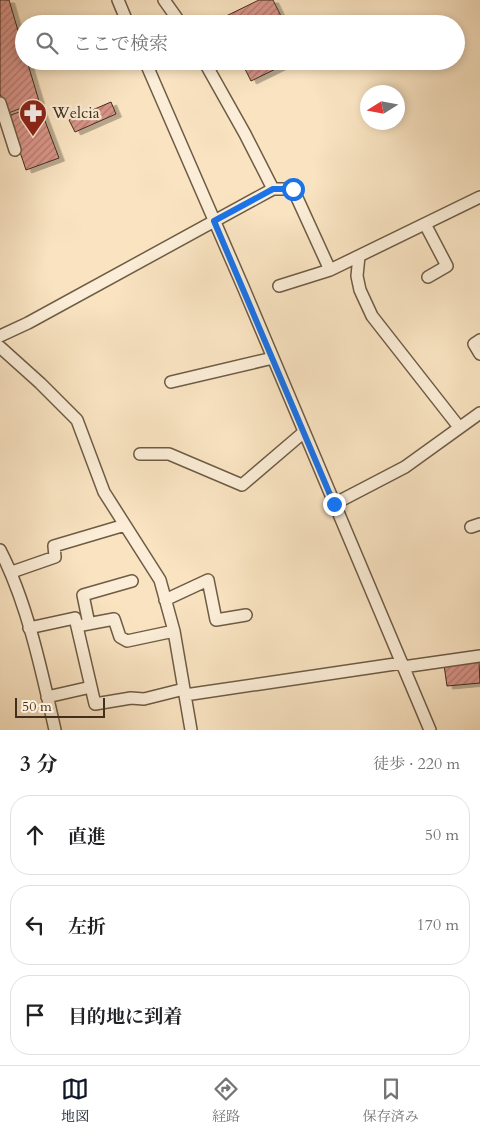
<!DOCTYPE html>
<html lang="ja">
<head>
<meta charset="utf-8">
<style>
	body { margin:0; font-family:Cardo,"Noto Serif JP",serif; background:#f2f2f2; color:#202124 }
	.compass { position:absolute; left:360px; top:85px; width:45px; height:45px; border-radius:50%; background:#fff; box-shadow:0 2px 8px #0003; rotate:259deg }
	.scale { position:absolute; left:15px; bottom:12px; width:90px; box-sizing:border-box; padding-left:5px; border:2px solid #402f1c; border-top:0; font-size:14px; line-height:18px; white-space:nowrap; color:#402f1c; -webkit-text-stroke:4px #fbedd7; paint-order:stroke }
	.stop { position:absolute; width:15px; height:15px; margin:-11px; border:4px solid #1a73e8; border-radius:50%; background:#fff }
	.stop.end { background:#1a73e8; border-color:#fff; box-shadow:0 1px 5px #0008 }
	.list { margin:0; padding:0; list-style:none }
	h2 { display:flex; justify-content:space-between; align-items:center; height:65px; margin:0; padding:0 20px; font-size:21px }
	h2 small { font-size:16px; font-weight:400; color:#757577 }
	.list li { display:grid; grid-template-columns:32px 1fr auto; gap:15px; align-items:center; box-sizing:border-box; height:80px; margin:0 10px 10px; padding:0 10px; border:1px solid #e0e0e0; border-radius:20px }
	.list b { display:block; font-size:19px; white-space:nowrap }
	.list em { font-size:16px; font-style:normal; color:#757577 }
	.icon { flex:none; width:28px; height:28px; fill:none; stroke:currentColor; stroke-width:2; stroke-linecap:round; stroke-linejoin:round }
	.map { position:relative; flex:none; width:480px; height:730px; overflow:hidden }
	.search { position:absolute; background:#fff; box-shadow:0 2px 8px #0003; left:15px; right:15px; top:15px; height:55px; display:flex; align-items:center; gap:12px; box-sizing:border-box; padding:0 18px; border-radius:28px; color:#757577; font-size:19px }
	.sheet { height:335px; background:#fff }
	nav { display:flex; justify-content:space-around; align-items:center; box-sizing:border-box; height:70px; border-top:1px solid #e0e0e0; background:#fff; font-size:14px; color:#757577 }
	nav a { display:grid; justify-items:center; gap:2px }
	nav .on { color:#111827 }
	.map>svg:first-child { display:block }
	.building { fill:url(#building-hatch); stroke:#402f1c; filter:url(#shadow) }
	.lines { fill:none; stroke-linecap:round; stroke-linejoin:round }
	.minor-casing { stroke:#6e5c45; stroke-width:14 }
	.minor { stroke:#fbedd7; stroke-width:11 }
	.route { stroke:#1a73e8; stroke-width:6 }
	.labels { text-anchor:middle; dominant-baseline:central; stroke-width:4.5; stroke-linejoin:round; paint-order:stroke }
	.poi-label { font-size:16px; fill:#402f1c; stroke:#fbedd7; text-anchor:start }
</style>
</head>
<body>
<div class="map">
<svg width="480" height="730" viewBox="0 0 480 730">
	<defs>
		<pattern id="building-hatch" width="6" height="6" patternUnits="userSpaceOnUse" patternTransform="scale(1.25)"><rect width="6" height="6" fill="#d89488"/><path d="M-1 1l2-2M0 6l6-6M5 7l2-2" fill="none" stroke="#b1796e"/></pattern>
		<filter id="shadow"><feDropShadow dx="5.5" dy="3" stdDeviation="0" flood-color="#0004"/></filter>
	</defs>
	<rect width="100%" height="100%" fill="#f9e3c1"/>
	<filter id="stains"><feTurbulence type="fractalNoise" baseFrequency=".004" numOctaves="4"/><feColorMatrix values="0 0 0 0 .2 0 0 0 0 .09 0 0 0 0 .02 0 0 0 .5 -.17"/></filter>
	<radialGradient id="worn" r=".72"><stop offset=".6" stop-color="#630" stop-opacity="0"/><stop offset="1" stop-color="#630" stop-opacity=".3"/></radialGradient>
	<!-- building -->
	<path class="building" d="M0,0H9L24,51V61H27L39,101L6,114L0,94Z
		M259,0H273L285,24H223L220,19Z
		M241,61H292L251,81Z
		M111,102L116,114L75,132L69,120Z
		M39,105L59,158L26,170L8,116Z
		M479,662L480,683L447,686L444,665Z"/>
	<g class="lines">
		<!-- minor casing -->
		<g class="minor-casing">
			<path id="minor" d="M118,0L128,24
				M164,0L181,24
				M145,61L244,289L430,730
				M204,61L245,134L273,189
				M0,103L15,150
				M425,224L447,266L428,277
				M359,256L357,276L360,290L372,316L459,427
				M279,286L330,270
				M0,336L28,323L273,189H293L330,270L480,197
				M480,340L474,344L480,354
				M0,347L40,383L77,420L104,492L160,580L174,631L191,730
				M171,382L273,358
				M140,454H169L242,485L304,432
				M334,504L405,467L480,413
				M471,527L480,524
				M0,550C27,602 42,672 55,730
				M12,572L55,557L54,546L125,525
				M165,600L208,580L216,620L246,615
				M89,624L83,595L132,581
				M77,626L114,619L120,637L127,641L174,631
				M29,628L75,618L95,704L131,698L144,699L184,689
				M403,667L480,656
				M185,695L402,663
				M47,697L91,687"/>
		</g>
		<!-- minor -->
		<use href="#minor" class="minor"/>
	</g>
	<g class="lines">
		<!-- route -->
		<path class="route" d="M293,189H273L214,221L334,504"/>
	</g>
	<!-- icons -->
	<defs>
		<g id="pharmacy-pin" transform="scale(1.4375)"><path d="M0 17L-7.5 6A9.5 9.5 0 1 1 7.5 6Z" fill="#8f2418" stroke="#fbedd7"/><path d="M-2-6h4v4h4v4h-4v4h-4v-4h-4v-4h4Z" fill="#fff"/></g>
	</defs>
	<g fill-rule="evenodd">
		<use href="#pharmacy-pin" x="33" y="113"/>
	</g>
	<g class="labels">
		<!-- poi labels -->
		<g class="poi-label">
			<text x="52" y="113">Welcia</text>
		</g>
	</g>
	<rect width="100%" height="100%" filter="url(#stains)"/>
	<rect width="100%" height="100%" fill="url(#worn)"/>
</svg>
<svg class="compass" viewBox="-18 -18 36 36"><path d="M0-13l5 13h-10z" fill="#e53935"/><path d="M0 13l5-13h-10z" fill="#757577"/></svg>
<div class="scale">50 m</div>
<div class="stop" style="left:293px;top:189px"></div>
<div class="stop end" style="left:334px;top:504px"></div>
<div class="search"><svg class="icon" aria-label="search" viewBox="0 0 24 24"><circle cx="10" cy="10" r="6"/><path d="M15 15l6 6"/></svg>ここで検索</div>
</div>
<section class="sheet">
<h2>3 分<small>徒歩 · 220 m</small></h2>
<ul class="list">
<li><svg class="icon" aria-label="ahead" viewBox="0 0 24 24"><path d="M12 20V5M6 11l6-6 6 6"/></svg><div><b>直進</b></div><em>50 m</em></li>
<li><svg class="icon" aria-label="left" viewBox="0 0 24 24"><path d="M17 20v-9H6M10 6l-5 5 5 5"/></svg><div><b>左折</b></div><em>170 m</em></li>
<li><svg class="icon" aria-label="arrive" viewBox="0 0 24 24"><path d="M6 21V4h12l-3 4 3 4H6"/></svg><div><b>目的地に到着</b></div></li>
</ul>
</section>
<nav>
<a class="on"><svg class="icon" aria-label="map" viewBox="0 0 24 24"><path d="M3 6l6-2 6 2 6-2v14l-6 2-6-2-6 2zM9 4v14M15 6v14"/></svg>地図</a>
<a><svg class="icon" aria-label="directions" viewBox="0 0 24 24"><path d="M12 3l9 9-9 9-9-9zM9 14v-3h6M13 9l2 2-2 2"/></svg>経路</a>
<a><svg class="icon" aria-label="saved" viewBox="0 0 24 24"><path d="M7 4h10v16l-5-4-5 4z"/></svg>保存済み</a>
</nav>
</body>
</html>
